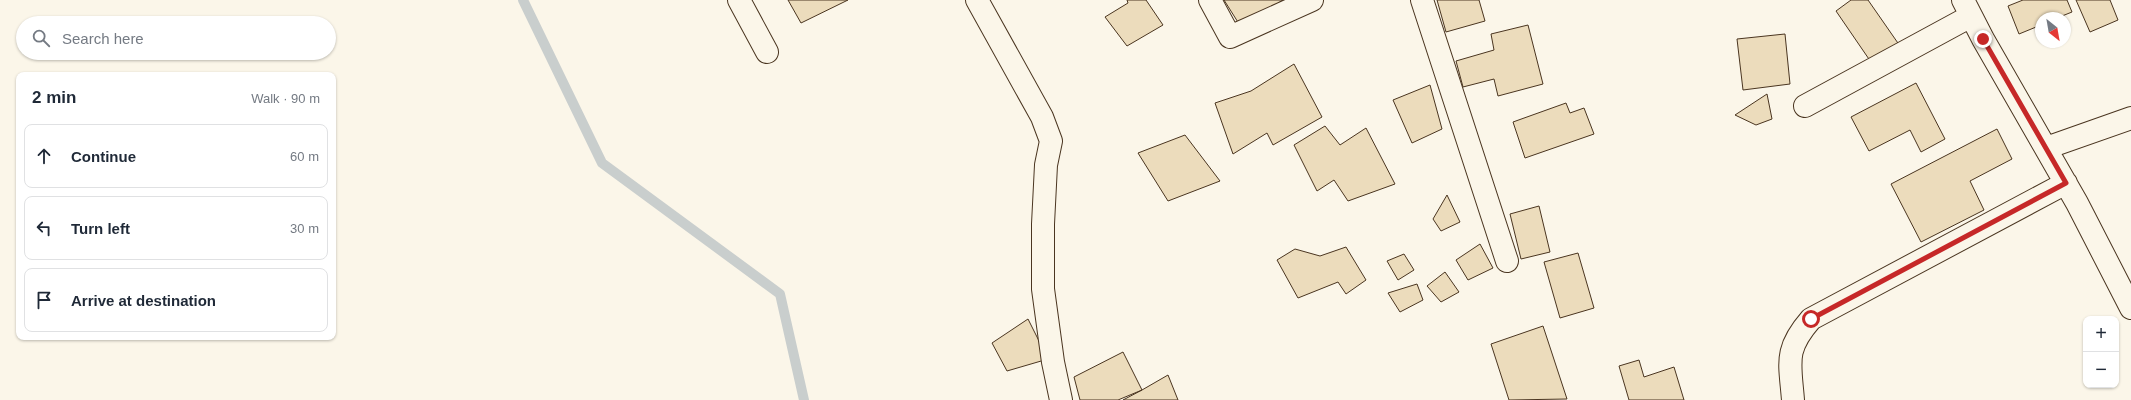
<!DOCTYPE html>
<html lang="en">
<head>
<meta charset="utf-8">
<style>
	body { margin:0; font-family:Helvetica,sans-serif; background:#f6f6f7; color:#1f2937 }
	.controls { position:absolute; right:12px; bottom:12px; display:grid; overflow:hidden; border-radius:8px; box-shadow:0 1px 3px #0004 }
	.controls button { width:36px; height:36px; display:grid; place-items:center; padding:0; border:0; border-bottom:1px solid #e0e1e3; background:#fff; color:#1f2937; font:20px sans-serif }
	.compass { position:absolute; left:2035px; top:12px; width:36px; height:36px; border-radius:50%; background:#fff; box-shadow:0 1px 3px #0004; rotate:149deg }
	.stop { position:absolute; width:12px; height:12px; margin:-9px; border:3px solid #c62828; border-radius:50%; background:#fff }
	.stop.end { background:#c62828; border-color:#fff; box-shadow:0 1px 4px #0008 }
	.list { margin:0; padding:0; list-style:none }
	h2 { display:flex; justify-content:space-between; align-items:center; height:52px; margin:0; padding:0 16px; font-size:17px }
	h2 small { font-size:13px; font-weight:400; color:#747a83 }
	.list li { display:grid; grid-template-columns:26px 1fr auto; gap:12px; align-items:center; box-sizing:border-box; height:64px; margin:0 8px 8px; padding:0 8px; border:1px solid #e0e1e3; border-radius:8px }
	.list b { display:block; font-size:15px; white-space:nowrap }
	.list em { font-size:13px; font-style:normal; color:#747a83 }
	.icon { flex:none; width:22px; height:22px; fill:none; stroke:currentColor; stroke-width:2; stroke-linecap:round; stroke-linejoin:round }
	.map { position:relative; flex:none; width:2131px; height:400px; overflow:hidden }
	.search { position:absolute; background:#fff; box-shadow:0 1px 3px #0004; left:16px; top:16px; width:320px; height:44px; display:flex; align-items:center; gap:10px; box-sizing:border-box; padding:0 14px; border-radius:22px; color:#747a83; font-size:15px }
	.panel { position:absolute; background:#fff; box-shadow:0 1px 3px #0004; left:16px; top:72px; width:320px; height:268px; border-radius:8px }
	.map>svg:first-child { display:block }
	.lines { fill:none; stroke-linecap:round; stroke-linejoin:round }
	.stream { stroke:#c9cecd; stroke-width:10 }
	.building { fill:#ecdcbc; stroke:#4a3520 }
	.minor-casing { stroke:#4a3520; stroke-width:24 }
	.minor { stroke:#fbf6e9; stroke-width:22 }
	.route { stroke:#c62828; stroke-width:5 }
</style>
</head>
<body>
<div class="map">
<svg width="2131" height="400" viewBox="0 0 2131 400">
	<rect width="100%" height="100%" fill="#fbf6e9"/>
	<g class="lines">
		<!-- stream -->
		<path class="stream" d="M523,0L602,163L780,294L804,400"/>
	</g>
	<!-- building -->
	<path class="building" d="M788,0H848L801,23Z
		M1127,0H1146L1163,25L1127,46L1105,17L1128,3Z
		M1224,0H1283L1241,27Z
		M1437,0H1479L1485,21L1446,32Z
		M1851,0H1868L1900,46L1873,65L1836,11Z
		M2023,0H2067L2072,12L2057,18H2041V25L2019,34L2008,6Z
		M2076,0H2110L2118,20L2090,32Z
		M1528,25L1543,84L1498,96L1494,79L1463,87L1456,61L1494,50L1491,34Z
		M1785,34L1790,84L1743,90L1737,39Z
		M1294,64L1322,117L1273,145L1267,133L1233,154L1215,103L1251,91Z
		M1916,83L1945,139L1921,152L1910,130L1869,151L1851,117Z
		M1430,85L1442,129L1412,143L1393,100Z
		M1767,94L1772,119L1756,125L1735,115Z
		M1566,103L1570,113L1584,108L1594,134L1525,158L1513,122Z
		M1325,126L1340,145L1366,128L1395,184L1348,201L1334,180L1317,191L1294,145Z
		M1997,129L2012,159L1970,181L1984,210L1921,242L1891,184Z
		M1185,135L1220,181L1168,201L1138,153Z
		M1447,195L1460,222L1441,231L1433,219Z
		M1539,206L1550,252L1521,259L1510,214Z
		M1480,244L1493,268L1468,280L1456,260Z
		M1346,247L1366,280L1346,294L1338,282L1298,298L1277,260L1295,249L1320,256Z
		M1578,253L1594,308L1560,318L1544,262Z
		M1404,254L1414,270L1398,280L1387,261Z
		M1445,272L1459,292L1441,302L1427,286Z
		M1417,284L1423,300L1400,312L1388,293Z
		M1028,319L1048,359L1007,371L992,343Z
		M1543,326L1567,399L1509,400L1491,344Z
		M1123,352L1142,390L1118,400H1080L1074,377Z
		M1639,360L1644,377L1674,367L1684,400H1629L1619,366Z
		M1168,375L1178,400H1123L1142,390Z"/>
	<g class="lines">
		<!-- minor casing -->
		<g class="minor-casing">
			<path id="minor" d="M739,0L767,52
				M977,0L1042,117L1051,141L1046,165L1043,224V289L1053,362L1061,400
				M1210,0L1230,37L1312,0
				M1422,0L1507,261
				M1963,0L1983,39L2077,203L2131,308
				M1805,106L1971,16
				M2046,148L2131,118
				M1793,400C1790,362 1784,350 1811,319L2066,183"/>
		</g>
		<!-- minor -->
		<use href="#minor" class="minor"/>
	</g>
	<g class="lines">
		<!-- route -->
		<path class="route" d="M1811,319L2066,183L1983,39"/>
	</g>
</svg>
<div class="controls">
<button>+</button>
<button>−</button>
</div>
<svg class="compass" viewBox="-18 -18 36 36"><path d="M0-13l5 13h-10z" fill="#e53935"/><path d="M0 13l5-13h-10z" fill="#747a83"/></svg>
<div class="stop" style="left:1811px;top:319px"></div>
<div class="stop end" style="left:1983px;top:39px"></div>
<div class="search"><svg class="icon" aria-label="search" viewBox="0 0 24 24"><circle cx="10" cy="10" r="6"/><path d="M15 15l6 6"/></svg>Search here</div>
<section class="panel">
<h2>2 min<small>Walk · 90 m</small></h2>
<ul class="list">
<li><svg class="icon" aria-label="ahead" viewBox="0 0 24 24"><path d="M12 20V5M6 11l6-6 6 6"/></svg><div><b>Continue</b></div><em>60 m</em></li>
<li><svg class="icon" aria-label="left" viewBox="0 0 24 24"><path d="M17 20v-9H6M10 6l-5 5 5 5"/></svg><div><b>Turn left</b></div><em>30 m</em></li>
<li><svg class="icon" aria-label="arrive" viewBox="0 0 24 24"><path d="M6 21V4h12l-3 4 3 4H6"/></svg><div><b>Arrive at destination</b></div></li>
</ul>
</section>
</div>
</body>
</html>
